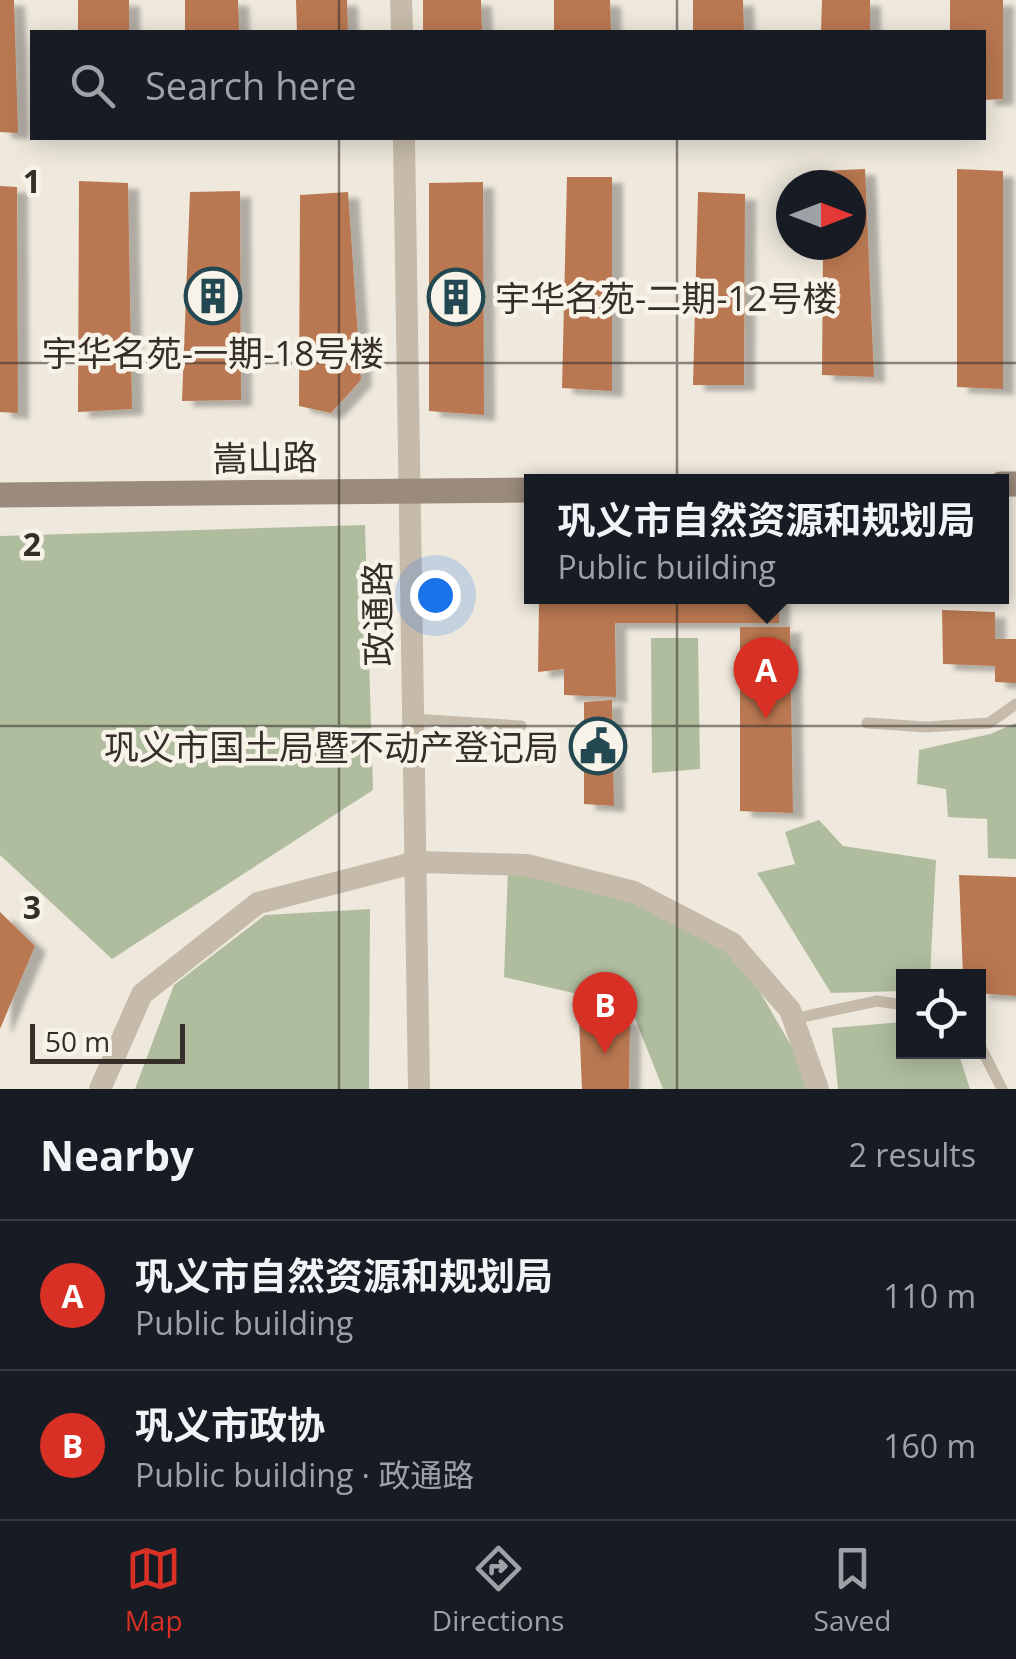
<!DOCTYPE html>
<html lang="en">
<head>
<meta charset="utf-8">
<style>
	body { margin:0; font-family:"Open Sans","Noto Sans SC",sans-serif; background:#20242c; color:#f1f3f6 }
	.controls { position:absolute; right:30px; bottom:30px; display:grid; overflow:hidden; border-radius:0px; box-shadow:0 5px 25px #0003 }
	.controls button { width:90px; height:90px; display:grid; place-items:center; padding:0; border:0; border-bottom:2px solid #363941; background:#171b24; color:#f1f3f6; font:50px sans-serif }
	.compass { position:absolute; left:776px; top:170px; width:90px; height:90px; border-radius:50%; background:#171b24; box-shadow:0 5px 25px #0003; rotate:90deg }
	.scale { position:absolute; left:30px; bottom:25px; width:155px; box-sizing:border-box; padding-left:10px; border:5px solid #352e29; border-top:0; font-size:28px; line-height:35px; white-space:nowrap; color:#352e29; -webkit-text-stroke:8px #f8f3e9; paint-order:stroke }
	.you { position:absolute; left:435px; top:595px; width:35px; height:35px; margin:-25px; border:8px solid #fff; border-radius:50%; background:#1a73e8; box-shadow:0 0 0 15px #1a73e833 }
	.badge { display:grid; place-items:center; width:65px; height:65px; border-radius:50%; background:#d93025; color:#fff; font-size:32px; font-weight:700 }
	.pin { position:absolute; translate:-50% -82px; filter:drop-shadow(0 2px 5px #0008) }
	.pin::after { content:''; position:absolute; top:52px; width:35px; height:30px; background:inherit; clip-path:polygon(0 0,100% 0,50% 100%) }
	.popup { position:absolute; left:524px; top:474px; width:485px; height:130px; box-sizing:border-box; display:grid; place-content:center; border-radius:0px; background:#171b24; filter:drop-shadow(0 2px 8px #0005); font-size:32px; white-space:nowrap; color:#9ea1a6 }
	.popup b { font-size:38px; color:#f1f3f6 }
	.popup::after { content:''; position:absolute; left:50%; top:100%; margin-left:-20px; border:20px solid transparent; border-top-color:#171b24 }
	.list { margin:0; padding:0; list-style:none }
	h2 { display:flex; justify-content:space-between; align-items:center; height:130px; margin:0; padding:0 40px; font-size:42px }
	h2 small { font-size:32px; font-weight:400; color:#9ea1a6 }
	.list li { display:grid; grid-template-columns:65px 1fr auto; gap:30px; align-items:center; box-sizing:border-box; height:150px; padding:0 40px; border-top:2px solid #363941 }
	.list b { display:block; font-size:38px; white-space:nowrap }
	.list p { margin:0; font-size:32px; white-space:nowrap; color:#9ea1a6 }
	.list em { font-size:32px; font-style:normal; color:#9ea1a6 }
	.icon { flex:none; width:55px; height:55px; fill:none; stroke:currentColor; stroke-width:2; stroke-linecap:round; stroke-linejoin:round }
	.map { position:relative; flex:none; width:1016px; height:1089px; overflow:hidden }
	.search { position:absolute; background:#171b24; box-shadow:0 5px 25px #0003; left:30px; right:30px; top:30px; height:110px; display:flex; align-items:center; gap:25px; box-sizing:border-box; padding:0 35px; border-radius:0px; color:#9ea1a6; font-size:38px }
	.sheet { height:430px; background:#171b24 }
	nav { display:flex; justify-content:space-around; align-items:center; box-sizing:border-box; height:140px; border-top:2px solid #363941; background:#171b24; font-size:28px; color:#9ea1a6 }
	nav a { display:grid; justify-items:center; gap:5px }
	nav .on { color:#d93025 }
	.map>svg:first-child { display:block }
	.green { fill:#afbd9e }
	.building { fill:#b97851; filter:url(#shadow) }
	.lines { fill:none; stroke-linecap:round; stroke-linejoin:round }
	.lane { stroke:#c6bbaa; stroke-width:11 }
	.street { stroke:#c6bbaa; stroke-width:22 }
	.secondary { stroke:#9a8b7c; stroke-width:25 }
	.grid { fill:none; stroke:#352e29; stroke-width:2.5; stroke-opacity:0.55 }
	.labels { text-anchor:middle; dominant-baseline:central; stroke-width:9; stroke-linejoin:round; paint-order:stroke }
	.poi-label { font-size:35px; fill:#352e29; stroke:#f8f3e9; text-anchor:start }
	.street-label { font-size:35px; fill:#352e29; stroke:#f8f3e9 }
	.grid-label { font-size:32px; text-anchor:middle; font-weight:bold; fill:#352e29; stroke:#f8f3e9; stroke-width:9; stroke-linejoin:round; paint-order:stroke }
</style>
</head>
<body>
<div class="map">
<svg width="1016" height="1089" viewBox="0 0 1016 1089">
	<defs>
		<filter id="shadow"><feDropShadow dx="11" dy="6" stdDeviation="2.5" flood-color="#0004"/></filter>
	</defs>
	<rect width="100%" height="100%" fill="#efe9dd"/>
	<!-- green -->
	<path class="green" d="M365,525L373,790L112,959L0,855V536Z
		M651,638H698L700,769L652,773Z
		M1016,723V859L988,858L987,819L948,817L946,789L917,784L919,750L990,734Z
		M819,820L843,846L936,860L930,976H904L903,991L831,993L757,873L795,864L785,832Z
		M508,869L634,892L732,943L816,1089H663L630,1006L504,977Z
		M370,909L369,1089H135L174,985L265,915Z
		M903,1022L904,1052H958L970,1089H838L832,1028Z"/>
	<!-- building -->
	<path class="building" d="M0,0H14L18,133L0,132Z
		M78,0H129V32H78Z
		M185,0H238L239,32H185Z
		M296,0H347L348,32H297Z
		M423,0H481L482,32H423Z
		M554,0H610L611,32H554Z
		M693,0H743L744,32H693Z
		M822,0H870V32H821Z
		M950,0H1003V99L984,100V32H950Z
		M865,169L874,377L822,375L823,245H851V185H823V171Z
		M957,169L1003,171V389L957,387Z
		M567,177H612V391L562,388Z
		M79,181L128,183L132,409L78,412Z
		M483,182L484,415L429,411V183Z
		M0,186L17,187L18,413L0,412Z
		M240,191L241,400L182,401L190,192Z
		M348,192L361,380L331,413L299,406L300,195Z
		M698,192L745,194L744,385H693Z
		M590,596H779V623H615L616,697L564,695V669L538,672L539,602L590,599Z
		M942,610L995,612V639H1016V683L995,682V666L943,664Z
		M740,627H790L793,813L740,811Z
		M612,700L614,806L584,804V702Z
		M959,875L1016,877V996L978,993V976H963Z
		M0,912L35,946L0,1029Z
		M579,1018L630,1019L629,1089H582Z"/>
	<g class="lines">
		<!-- lane -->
		<path class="lane" d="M413,719L521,726
			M867,723L926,727L989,723L1016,704
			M793,1019L877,1001L904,1005
			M978,1042L1002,1089"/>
		<!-- street -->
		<path class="street" d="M401,0L402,32
			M404,138L419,1089
			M100,1089L142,994L258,903L417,862L527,865L634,892L732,943L790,1010L818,1089"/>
		<!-- secondary -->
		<path class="secondary" d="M1001,484H1016
			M0,495L531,490"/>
	</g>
	<!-- grid -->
	<path class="grid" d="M339,0V32M677,0V32M339,138V1089M677,138V1089M0,363H1016M0,726H1016"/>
	<!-- icons -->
	<defs>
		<g id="building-ring" transform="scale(2.875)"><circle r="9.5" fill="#f8f3e9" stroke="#234852" stroke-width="1.5"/><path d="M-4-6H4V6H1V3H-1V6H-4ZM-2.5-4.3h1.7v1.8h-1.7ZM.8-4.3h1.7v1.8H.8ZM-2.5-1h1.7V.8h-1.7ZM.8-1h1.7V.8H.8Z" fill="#234852"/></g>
		<g id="civic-ring" transform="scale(2.875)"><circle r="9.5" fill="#f8f3e9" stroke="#234852" stroke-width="1.5"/><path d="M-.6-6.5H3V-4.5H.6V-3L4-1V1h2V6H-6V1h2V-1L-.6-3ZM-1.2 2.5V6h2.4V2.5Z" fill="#234852"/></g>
	</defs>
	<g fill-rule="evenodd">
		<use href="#building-ring" x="213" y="296"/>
		<use href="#building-ring" x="456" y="297"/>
		<use href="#civic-ring" x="598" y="746"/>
	</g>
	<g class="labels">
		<!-- poi labels -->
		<g class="poi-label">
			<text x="495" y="297">宇华名苑-二期-12号楼</text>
			<text x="213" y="352" text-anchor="middle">宇华名苑-一期-18号楼</text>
			<text x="559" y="746" text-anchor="end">巩义市国土局暨不动产登记局</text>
		</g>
		<!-- street labels -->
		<g class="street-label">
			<text transform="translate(265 457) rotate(-1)">嵩山路</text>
			<text transform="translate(377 614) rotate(-91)">政通路</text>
		</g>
	</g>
	<g class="grid-label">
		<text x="32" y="193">1</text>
		<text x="32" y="556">2</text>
		<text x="32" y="919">3</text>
	</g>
</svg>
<div class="controls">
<button><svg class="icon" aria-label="locate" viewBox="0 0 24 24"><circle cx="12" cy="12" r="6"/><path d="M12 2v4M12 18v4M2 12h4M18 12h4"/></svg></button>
</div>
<svg class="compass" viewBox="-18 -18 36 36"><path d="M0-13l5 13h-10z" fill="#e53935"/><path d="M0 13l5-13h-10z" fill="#9ea1a6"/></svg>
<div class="scale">50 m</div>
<div class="you"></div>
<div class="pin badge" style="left:766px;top:719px">A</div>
<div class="popup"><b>巩义市自然资源和规划局</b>Public building</div>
<div class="pin badge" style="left:605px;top:1054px">B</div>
<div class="search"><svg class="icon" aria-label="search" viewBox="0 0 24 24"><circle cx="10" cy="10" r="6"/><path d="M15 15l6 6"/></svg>Search here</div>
</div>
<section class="sheet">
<h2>Nearby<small>2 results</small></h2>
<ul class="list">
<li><span class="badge">A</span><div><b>巩义市自然资源和规划局</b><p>Public building</p></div><em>110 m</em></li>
<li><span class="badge">B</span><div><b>巩义市政协</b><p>Public building · 政通路</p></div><em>160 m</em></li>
</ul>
</section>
<nav>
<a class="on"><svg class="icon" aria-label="map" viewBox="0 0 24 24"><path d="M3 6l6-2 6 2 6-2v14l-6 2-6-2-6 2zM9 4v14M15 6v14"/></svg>Map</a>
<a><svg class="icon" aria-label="directions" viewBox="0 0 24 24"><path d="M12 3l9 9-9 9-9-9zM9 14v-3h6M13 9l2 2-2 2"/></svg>Directions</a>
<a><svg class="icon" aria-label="saved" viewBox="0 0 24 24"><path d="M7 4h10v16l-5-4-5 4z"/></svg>Saved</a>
</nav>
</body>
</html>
